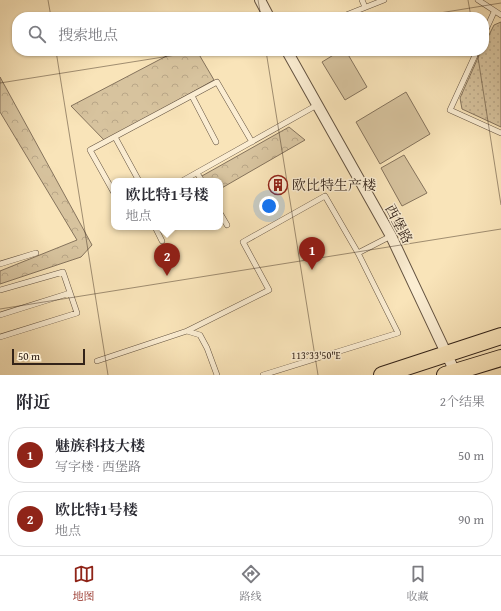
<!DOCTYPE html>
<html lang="zh">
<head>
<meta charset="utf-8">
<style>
	body { margin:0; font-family:"Gentium Book Plus","Noto Serif SC",serif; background:#f7f7f7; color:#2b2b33 }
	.scale { position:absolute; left:12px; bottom:10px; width:73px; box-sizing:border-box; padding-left:4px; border:2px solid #332319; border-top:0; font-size:11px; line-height:14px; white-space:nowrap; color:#332319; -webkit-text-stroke:3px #fbedd2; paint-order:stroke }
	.you { position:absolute; left:269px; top:206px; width:14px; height:14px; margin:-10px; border:3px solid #fff; border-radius:50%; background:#1a73e8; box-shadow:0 0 0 6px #1a73e833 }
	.badge { display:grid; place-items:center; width:26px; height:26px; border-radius:50%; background:#8f2418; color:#fff; font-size:13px; font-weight:700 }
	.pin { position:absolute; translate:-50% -33px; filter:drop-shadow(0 1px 2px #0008) }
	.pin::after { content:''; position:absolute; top:21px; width:14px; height:12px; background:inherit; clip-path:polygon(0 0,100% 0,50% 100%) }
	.popup { position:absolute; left:111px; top:178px; width:112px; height:52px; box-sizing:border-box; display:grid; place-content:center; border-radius:8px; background:#fff; filter:drop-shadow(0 1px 3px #0005); font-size:13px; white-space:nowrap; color:#7c7c81 }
	.popup b { font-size:15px; color:#2b2b33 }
	.popup::after { content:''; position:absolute; left:50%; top:100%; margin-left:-8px; border:8px solid transparent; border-top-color:#fff }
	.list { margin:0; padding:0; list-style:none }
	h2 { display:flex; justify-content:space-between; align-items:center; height:52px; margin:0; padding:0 16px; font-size:17px }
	h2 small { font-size:13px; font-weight:400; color:#7c7c81 }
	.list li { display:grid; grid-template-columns:26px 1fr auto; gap:12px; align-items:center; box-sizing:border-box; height:56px; margin:0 8px 8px; padding:0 8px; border:1px solid #e1e1e2; border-radius:16px }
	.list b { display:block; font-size:15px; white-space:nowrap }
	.list p { margin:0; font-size:13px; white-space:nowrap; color:#7c7c81 }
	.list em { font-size:13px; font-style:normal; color:#7c7c81 }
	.icon { flex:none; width:22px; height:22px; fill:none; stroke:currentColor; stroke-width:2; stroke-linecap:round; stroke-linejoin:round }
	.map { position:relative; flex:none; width:501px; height:375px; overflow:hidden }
	.search { position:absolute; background:#fff; box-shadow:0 1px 3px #0004; left:12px; right:12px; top:12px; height:44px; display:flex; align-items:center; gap:10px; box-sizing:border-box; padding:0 14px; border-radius:16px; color:#7c7c81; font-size:15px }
	.sheet { height:180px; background:#fff }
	nav { display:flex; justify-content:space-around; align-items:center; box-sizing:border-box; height:56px; border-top:1px solid #e1e1e2; background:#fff; font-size:11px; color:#7c7c81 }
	nav a { display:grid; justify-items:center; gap:2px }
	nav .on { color:#8f2418 }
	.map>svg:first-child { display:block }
	.grass { fill:url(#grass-dots); stroke:#85735c }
	.forest { fill:url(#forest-crowns); stroke:#85735c }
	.pitch { fill:#d7c39e; stroke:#85735c }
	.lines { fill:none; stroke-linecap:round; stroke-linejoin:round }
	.service-casing { stroke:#645341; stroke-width:6 }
	.minor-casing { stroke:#645341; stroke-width:12 }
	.trunk-casing { stroke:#332319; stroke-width:18 }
	.service { stroke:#fbedd2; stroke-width:5 }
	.minor { stroke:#fbedd2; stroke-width:10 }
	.trunk { stroke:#f9e4b9; stroke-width:16 }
	.ticks { fill:none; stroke:#332319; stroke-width:1; stroke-opacity:0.45 }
	.labels { text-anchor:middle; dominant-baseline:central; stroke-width:3; stroke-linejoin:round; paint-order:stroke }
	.poi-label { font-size:14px; fill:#332319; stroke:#fbedd2; text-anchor:start }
	.street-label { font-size:14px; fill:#332319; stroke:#fbedd2 }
	.ticks-label { font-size:10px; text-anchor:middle; fill:#332319; stroke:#fbedd2; stroke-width:3; stroke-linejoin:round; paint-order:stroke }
</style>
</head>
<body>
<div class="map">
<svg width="501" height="375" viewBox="0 0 501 375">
	<defs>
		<pattern id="grass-dots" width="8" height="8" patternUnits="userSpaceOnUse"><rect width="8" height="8" fill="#d7c39e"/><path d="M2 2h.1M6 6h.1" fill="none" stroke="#b9a788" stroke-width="1.8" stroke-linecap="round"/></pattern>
		<pattern id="forest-crowns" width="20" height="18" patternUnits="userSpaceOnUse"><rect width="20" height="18" fill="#d7c39e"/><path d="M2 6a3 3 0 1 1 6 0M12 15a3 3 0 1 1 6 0" fill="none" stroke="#b9a788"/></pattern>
	</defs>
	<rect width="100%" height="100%" fill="#f9e4b9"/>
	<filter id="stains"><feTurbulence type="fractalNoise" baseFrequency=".005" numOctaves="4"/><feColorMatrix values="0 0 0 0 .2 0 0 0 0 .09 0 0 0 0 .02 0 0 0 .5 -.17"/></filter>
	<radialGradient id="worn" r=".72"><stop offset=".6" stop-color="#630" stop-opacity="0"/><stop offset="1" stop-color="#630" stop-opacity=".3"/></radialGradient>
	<!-- grass -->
	<path class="grass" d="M501,22V127L462,109L460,98L481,51H484V45L494,25Z"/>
	<!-- forest -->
	<path class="forest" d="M176,51H197L214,80L105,141L71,106Z
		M0,77L92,245L81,257L0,284V271L77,240L0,112Z
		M289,127L305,140L220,189V181H193Z"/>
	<!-- pitch -->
	<path class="pitch" d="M340,51H346L367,87L345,100L322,62Z
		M406,92L430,134L380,164L356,122Z
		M404,155L427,193L402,206L381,168Z"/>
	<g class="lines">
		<!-- service casing -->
		<g class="service-casing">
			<path id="service" d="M362,0L365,7
				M478,0L501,15
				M341,17L384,0
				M484,34L494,12
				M477,51L450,110L501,133
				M192,96L216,142
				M115,137L139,181
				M197,173L202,181
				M182,181L317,105
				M114,193L90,150L217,82L252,142
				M220,213L227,225
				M155,227L162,241
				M0,264L36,253
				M0,290L63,272L77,313L0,337
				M0,315L70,293
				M187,331L269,290L243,242L325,196L358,253
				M97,361L187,331L200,335L207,348L217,375
				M263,375L398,333L358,253L391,236"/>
		</g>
		<!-- minor casing -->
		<g class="minor-casing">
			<path id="minor" d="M260,0L269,17
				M287,51L391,236L455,372"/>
		</g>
		<!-- trunk casing -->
		<g class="trunk-casing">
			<path id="trunk" d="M382,375L501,336
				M445,375L501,358"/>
		</g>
		<!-- service -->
		<use href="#service" class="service"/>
		<!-- minor -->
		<use href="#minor" class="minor"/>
		<!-- trunk -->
		<use href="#trunk" class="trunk"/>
	</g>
	<!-- ticks -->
	<path class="ticks" d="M48,0L51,17M258,0L261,17M468,0L471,17M415,17L501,3M56,51L108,375M266,51L318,375M477,51L501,205M0,83L201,51M0,309L501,229"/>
	<!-- icons -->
	<defs>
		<g id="building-ring" transform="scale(1)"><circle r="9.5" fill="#fbedd2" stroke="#8f2418" stroke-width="1.5"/><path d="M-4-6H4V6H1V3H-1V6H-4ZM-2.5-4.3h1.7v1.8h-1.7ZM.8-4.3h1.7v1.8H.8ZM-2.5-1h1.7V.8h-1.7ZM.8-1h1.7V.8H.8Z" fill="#8f2418"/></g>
	</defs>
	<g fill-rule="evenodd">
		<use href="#building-ring" x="278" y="185"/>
	</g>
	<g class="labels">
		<!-- poi labels -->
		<g class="poi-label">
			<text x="292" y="185">欧比特生产楼</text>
		</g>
		<!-- street labels -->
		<g class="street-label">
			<text transform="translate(399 224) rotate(62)">西堡路</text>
		</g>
	</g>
	<g class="ticks-label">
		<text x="316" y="359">113°33'50"E</text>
	</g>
	<rect width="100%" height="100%" filter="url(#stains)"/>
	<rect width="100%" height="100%" fill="url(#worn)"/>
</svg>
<div class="scale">50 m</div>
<div class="you"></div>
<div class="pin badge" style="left:312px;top:270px">1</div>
<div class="pin badge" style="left:167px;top:276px">2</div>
<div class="popup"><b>欧比特1号楼</b>地点</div>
<div class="search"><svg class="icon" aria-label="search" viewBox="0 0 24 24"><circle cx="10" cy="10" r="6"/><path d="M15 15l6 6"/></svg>搜索地点</div>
</div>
<section class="sheet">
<h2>附近<small>2个结果</small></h2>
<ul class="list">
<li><span class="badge">1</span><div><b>魅族科技大楼</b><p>写字楼 · 西堡路</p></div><em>50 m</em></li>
<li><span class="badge">2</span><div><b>欧比特1号楼</b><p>地点</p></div><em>90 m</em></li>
</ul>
</section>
<nav>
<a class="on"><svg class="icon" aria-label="map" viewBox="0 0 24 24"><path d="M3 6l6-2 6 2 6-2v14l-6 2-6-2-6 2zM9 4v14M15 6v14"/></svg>地图</a>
<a><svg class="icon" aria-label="directions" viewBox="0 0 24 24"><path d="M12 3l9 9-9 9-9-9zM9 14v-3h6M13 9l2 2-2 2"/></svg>路线</a>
<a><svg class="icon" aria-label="saved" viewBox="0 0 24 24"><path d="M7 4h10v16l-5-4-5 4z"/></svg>收藏</a>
</nav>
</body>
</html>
